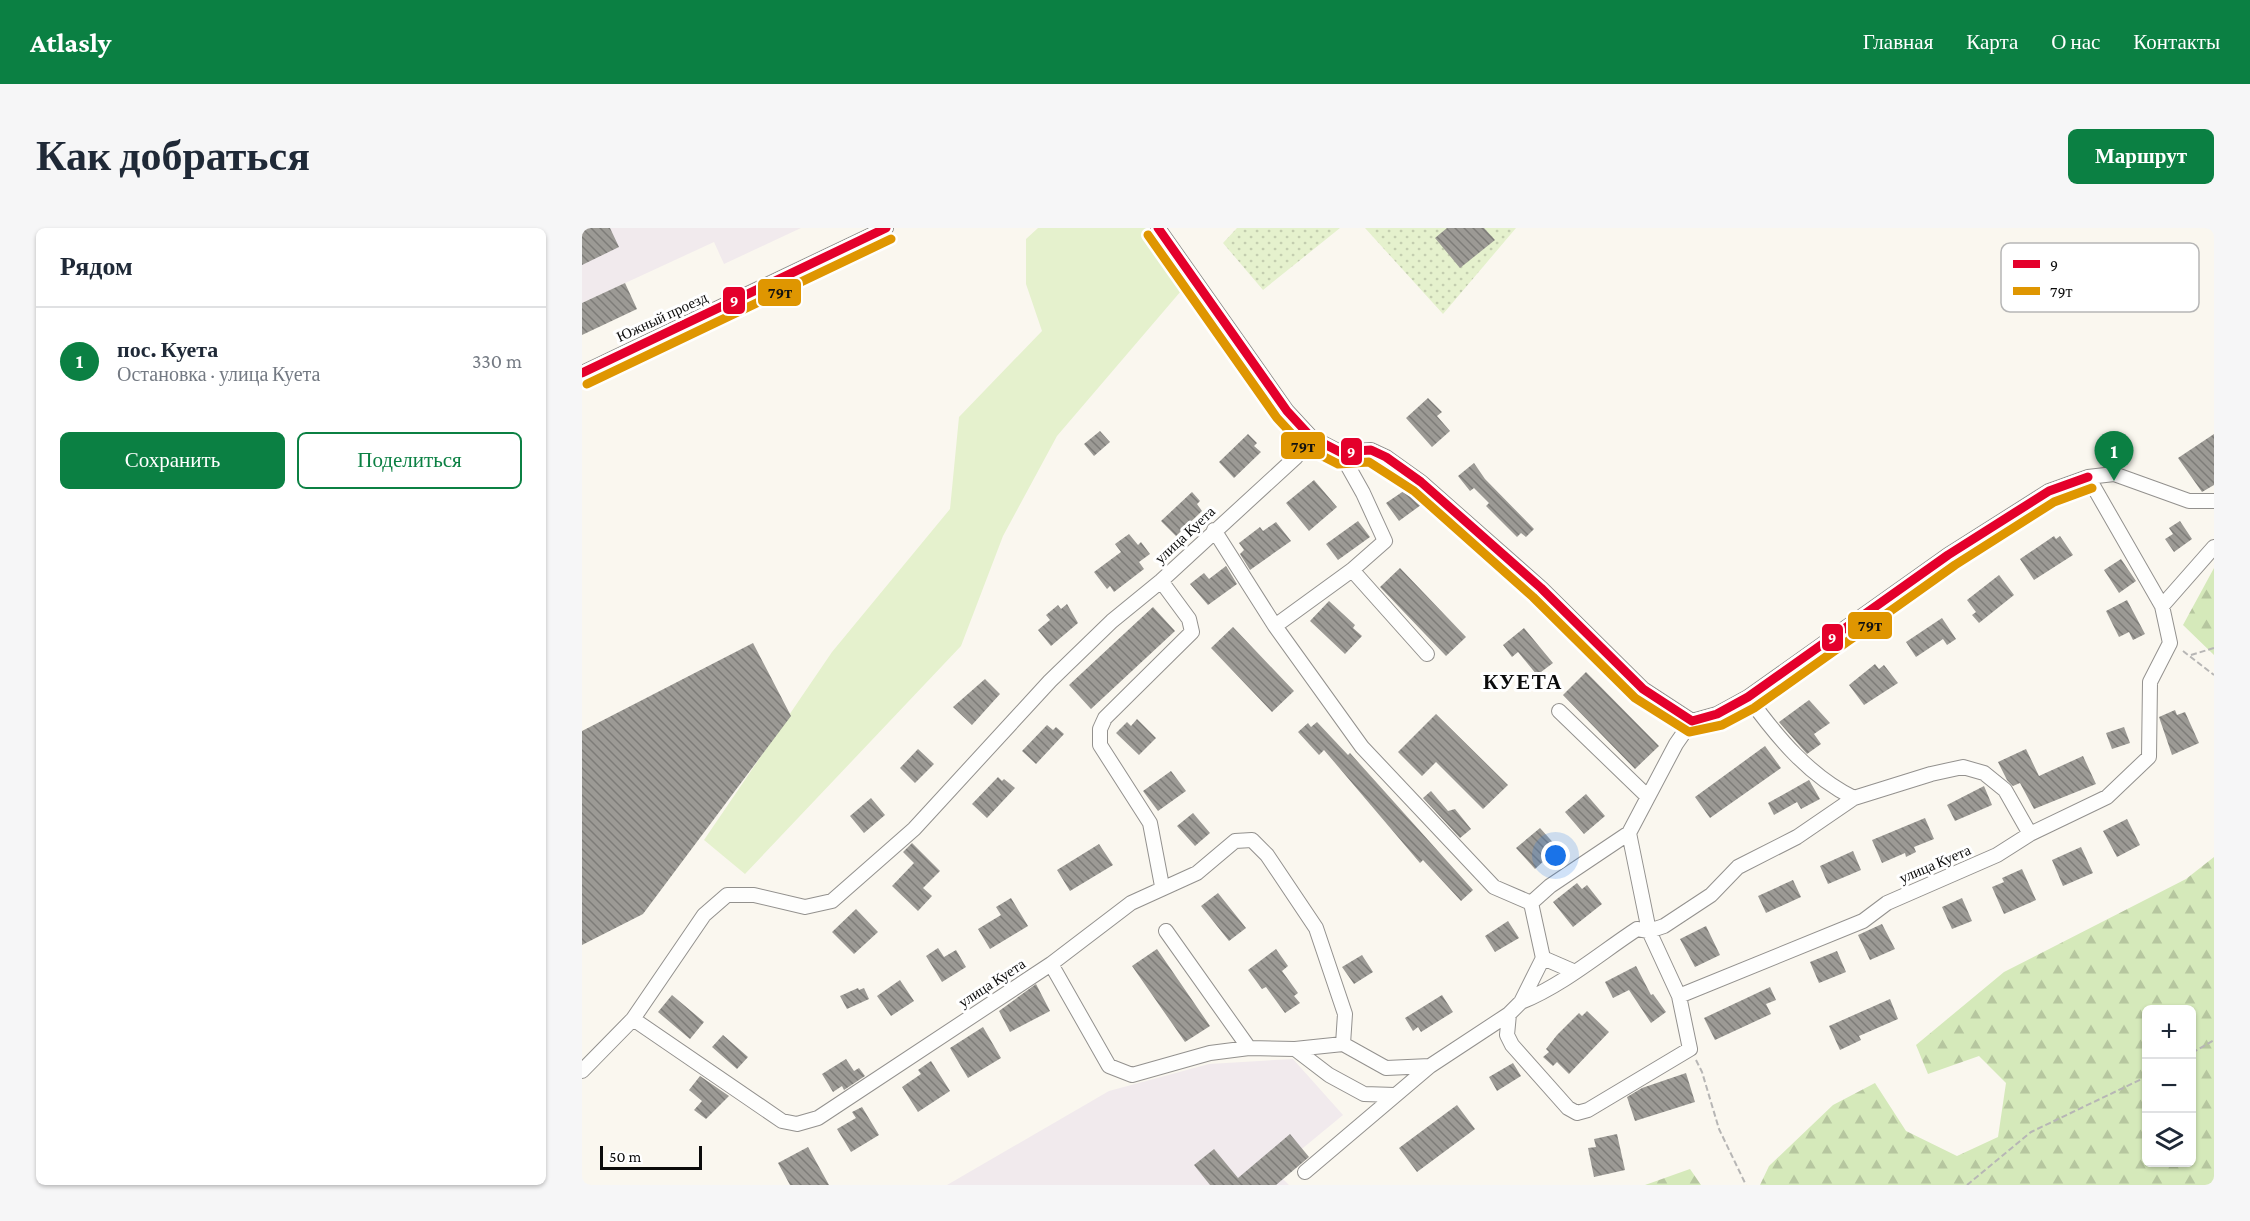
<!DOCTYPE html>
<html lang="ru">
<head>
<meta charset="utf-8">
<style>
	body { margin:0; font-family:"Crimson Pro",serif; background:#f6f6f7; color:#1f2937 }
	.controls { position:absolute; right:18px; bottom:18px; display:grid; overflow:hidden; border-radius:9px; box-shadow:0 2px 4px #0004 }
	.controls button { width:54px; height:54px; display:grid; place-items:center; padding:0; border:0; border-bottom:2px solid #e0e1e3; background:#fff; color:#1f2937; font:30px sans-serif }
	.scale { position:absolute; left:18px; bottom:15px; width:102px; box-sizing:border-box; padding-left:6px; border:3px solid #0b0b0b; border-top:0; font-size:16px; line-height:21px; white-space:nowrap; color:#0b0b0b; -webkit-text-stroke:4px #fff; paint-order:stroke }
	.you { position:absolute; left:974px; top:628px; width:21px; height:21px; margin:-15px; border:4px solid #fff; border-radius:50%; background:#1a73e8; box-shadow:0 0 0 9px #1a73e833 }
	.badge { display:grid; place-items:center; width:39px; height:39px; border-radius:50%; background:#0b8043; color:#fff; font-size:20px; font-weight:700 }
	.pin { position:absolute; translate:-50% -50px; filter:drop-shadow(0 2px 3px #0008) }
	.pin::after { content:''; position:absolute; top:32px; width:21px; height:18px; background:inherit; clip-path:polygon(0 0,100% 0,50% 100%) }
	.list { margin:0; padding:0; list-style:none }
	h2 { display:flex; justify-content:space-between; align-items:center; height:78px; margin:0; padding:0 24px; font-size:26px }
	h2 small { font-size:20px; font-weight:400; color:#747a83 }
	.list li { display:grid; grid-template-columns:39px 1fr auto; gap:18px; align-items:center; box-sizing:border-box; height:108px; padding:0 24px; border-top:2px solid #e0e1e3 }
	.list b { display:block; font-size:22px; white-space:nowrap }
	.list p { margin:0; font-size:20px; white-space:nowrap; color:#747a83 }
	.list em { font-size:20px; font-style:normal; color:#747a83 }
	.actions { display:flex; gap:12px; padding:18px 24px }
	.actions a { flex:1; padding:14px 0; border:2px solid #0b8043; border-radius:9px; text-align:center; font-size:21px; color:#0b8043 }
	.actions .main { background:#0b8043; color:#fff }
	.icon { flex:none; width:33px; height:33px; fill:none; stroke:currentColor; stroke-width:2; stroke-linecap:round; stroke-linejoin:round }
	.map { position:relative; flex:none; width:1632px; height:957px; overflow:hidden; border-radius:9px }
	header { display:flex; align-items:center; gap:36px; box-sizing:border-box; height:84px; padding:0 30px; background:#0b8043; color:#fff }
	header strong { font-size:28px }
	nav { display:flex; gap:33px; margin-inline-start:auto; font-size:21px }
	.intro { display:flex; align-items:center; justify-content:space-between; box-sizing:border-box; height:144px; padding:0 36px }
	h1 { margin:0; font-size:42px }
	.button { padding:15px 27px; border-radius:9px; background:#0b8043; color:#fff; font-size:21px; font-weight:700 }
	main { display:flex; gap:36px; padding:0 36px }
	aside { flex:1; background:#fff; border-radius:9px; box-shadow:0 2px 4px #0004 }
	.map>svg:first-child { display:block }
	.industrial { fill:#f1eaed }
	.grass { fill:#e5f1cd }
	.forest { fill:url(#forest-firs); fill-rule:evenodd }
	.garden { fill:url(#garden-dots) }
	.building { fill:url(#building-back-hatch) }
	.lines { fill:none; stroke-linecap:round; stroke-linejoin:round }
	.minor-casing { stroke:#93918e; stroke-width:16 }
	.path { stroke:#b7b6b5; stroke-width:2; stroke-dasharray:6 3; stroke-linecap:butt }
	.minor { stroke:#fefefd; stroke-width:14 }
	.bus-1-casing { stroke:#fff; stroke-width:14 }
	.bus-2-casing { stroke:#fff; stroke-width:14 }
	.bus-1 { stroke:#e4002b; stroke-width:9 }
	.bus-2 { stroke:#df9601; stroke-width:9 }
	.labels { text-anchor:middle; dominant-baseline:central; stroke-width:6; stroke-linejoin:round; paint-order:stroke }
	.street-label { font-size:15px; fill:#0b0b0b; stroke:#fff }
	.district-label { font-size:21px; font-weight:bold; letter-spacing:1.5px; fill:#0b0b0b; stroke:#fff }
	.key { fill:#fff; stroke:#b6b6b6; stroke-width:1.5 }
	.key-label { font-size:16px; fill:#0b0b0b }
	.line-badge { stroke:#fff; stroke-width:2 }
	.badge-label { font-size:16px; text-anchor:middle; font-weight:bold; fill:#fff }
	.pale-badge-label { font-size:16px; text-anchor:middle; font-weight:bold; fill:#111 }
</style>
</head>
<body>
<header>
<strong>Atlasly</strong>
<nav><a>Главная</a><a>Карта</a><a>О нас</a><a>Контакты</a></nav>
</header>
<div class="intro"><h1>Как добраться</h1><a class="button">Маршрут</a></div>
<main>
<aside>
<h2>Рядом<small></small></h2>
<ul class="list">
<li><span class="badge">1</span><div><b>пос. Куета</b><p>Остановка · улица Куета</p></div><em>330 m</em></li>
</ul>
<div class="actions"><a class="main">Сохранить</a><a>Поделиться</a></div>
</aside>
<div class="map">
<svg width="1632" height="957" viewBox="0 0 1632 957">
	<defs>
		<pattern id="forest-firs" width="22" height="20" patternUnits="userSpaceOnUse" patternTransform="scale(1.5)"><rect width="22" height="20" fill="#d5e9ba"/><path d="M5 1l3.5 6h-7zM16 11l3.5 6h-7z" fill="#b6c69f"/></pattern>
		<pattern id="garden-dots" width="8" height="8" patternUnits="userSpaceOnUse" patternTransform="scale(1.5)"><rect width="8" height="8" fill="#e5f1cd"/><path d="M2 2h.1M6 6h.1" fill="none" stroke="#c3cdaf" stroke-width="1.8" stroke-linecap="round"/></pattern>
		<pattern id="building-back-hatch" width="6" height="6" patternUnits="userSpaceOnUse" patternTransform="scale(1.5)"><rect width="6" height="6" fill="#9c9a95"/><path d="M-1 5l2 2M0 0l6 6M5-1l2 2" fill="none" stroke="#7d7c78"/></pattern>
	</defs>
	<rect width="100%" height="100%" fill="#faf7ef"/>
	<!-- industrial -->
	<path class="industrial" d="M0,0H219L142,36L132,14L0,75Z
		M711,831L761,887L693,943L707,957H365L527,863L627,836Z"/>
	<!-- grass -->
	<path class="grass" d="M456,0H564L599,63L475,208L421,308L379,418L163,646L122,612L250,424L368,281L377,189L460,103L444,56V11Z"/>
	<!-- forest -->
	<path class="forest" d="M1632,340V427L1601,397Z
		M1632,629V957H1178L1187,938L1251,877L1293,855L1324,903L1375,928L1416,909L1424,855L1397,828L1346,846L1334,817L1422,744L1604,651ZM1564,782H1610V934H1564Z
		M1108,941L1119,957H1063Z"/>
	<!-- garden -->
	<path class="garden" d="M655,0H758L681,62L641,15Z
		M783,0H934L861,86Z"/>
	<!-- building -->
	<path class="building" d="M0,0H28L37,19L0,37Z
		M865,0H902L913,12L878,40L853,10Z
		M43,55L55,81L0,107V75Z
		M846,170L860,184L855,188L868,203L850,219L824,190Z
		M518,203L528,214L512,228L502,216Z
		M666,206L675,215L672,218L679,224L652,250L637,234Z
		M1632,206V257L1620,264L1596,230Z
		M892,235L903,251L952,301L944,309L939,305L935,309L904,278L907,275L892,260L888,263L876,248Z
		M732,252L755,279L727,303L704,275Z
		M829,258L843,274L817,293L804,275Z
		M610,264L618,273L615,276L620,283L594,308L579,293Z
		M776,293L788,309L756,332L744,316Z
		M1598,293L1610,311L1592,324L1583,311L1591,306L1587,300Z
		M694,294L709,313L668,342L658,326L662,322L657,315L678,299L681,303Z
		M547,306L556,317L559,314L568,326L557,334L562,341L532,364L528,358L525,361L512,344L539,324L533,316Z
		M1472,308L1474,311L1478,308L1491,327L1452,352L1438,331Z
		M1539,331L1554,353L1537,365L1522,342Z
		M644,338L655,356L626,377L608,356L622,345L627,351Z
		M818,340L884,409L864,428L798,359Z
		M1417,347L1432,367L1397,395L1390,387L1394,384L1385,372Z
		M1545,372L1563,406L1551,412L1547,404L1537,409L1524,383Z
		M747,373L773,397L771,400L780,408L763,426L728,393Z
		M485,376L496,395L469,418L456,402L468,392L464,387L476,377L479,381Z
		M571,379L593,403L509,481L487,457Z
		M1360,390L1374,411L1365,417L1361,411L1334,429L1324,414Z
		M651,399L712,463L690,484L629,420Z
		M942,400L971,435L955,447L936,424L930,429L921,417Z
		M171,415L209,488L61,686L0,717V503Z
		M1293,436L1297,441L1302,437L1316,455L1282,477L1267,457Z
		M1004,444L1077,518L1053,541L981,467Z
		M403,451L418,466L390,497L371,479Z
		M1227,472L1248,495L1232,506L1239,516L1225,526L1197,494Z
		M1593,482L1595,487L1603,484L1617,515L1590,527L1577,489Z
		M854,486L926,557L901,581L854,534L840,548L816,524Z
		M555,491L574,510L557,527L534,505L545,494L549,498Z
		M735,494L766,527L768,525L891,662L879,673L841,632L838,635L742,522L737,527L716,504L726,495L729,499Z
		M465,497L471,502L474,499L482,506L454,536L440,523Z
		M1542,499L1548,515L1530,521L1524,505Z
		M1183,518L1199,540L1128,590L1113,569Z
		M336,521L352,536L333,555L318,540Z
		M1444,521L1457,548L1501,528L1514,556L1452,581L1438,555L1431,558L1425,552L1416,534Z
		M589,543L604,563L576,583L561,563Z
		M416,549L420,553L422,551L433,560L405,590L390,576Z
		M1227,552L1238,571L1219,581L1215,574L1192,587L1186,575Z
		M1402,558L1410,577L1373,593L1365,577Z
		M849,563L866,583L873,581L889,601L878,610L841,570Z
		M1004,566L1023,588L1002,606L983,584Z
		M289,570L303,587L282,605L268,588Z
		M611,585L628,605L613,618L595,598Z
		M1343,590L1352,611L1332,619L1334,624L1324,629L1323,625L1300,635L1290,612Z
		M1545,591L1558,617L1535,629L1521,603Z
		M958,600L976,620L953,641L934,620Z
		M330,615L358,643L341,660L350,668L336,683L310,658L332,635L321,624Z
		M517,616L531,637L488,663L475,642Z
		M1499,619L1511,645L1481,658L1470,632Z
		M1271,623L1279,642L1246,656L1238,638Z
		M1440,641L1454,672L1422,686L1410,659L1422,654L1420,650Z
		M1211,652L1219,669L1184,685L1176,668Z
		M995,655L1000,661L1005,657L1020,676L991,699L971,674Z
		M636,665L664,700L647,713L619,678Z
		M429,670L446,698L408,721L396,701L419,687L414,679Z
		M1380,670L1390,693L1370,701L1360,679Z
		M274,681L296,704L272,726L250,704Z
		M926,693L937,710L913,724L903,708Z
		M1300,696L1313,721L1288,732L1276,707Z
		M1124,698L1138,727L1113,739L1098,711Z
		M356,720L362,729L374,722L384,739L360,754L344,728Z
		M575,721L628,798L603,814L550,738Z
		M694,721L706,738L700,743L716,765L712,768L718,775L703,785L684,759L680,761L666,742Z
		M1255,723L1264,744L1237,755L1228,734Z
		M780,727L791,744L772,756L760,739Z
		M1054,738L1069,767L1071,766L1084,784L1069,795L1047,762L1031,770L1023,754Z
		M318,752L332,773L309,788L295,768Z
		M454,756L468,783L428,804L417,783Z
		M1188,759L1194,772L1184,776L1189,786L1133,812L1122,790Z
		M276,760L277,762L282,760L287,771L265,781L258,768Z
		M90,767L122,794L108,811L76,784Z
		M860,767L871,784L839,804L836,799L831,803L823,790Z
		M1308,771L1316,791L1277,808L1279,812L1258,822L1247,798Z
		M1005,783L1027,804L987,846L975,834L971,838L961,829L967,824L964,821L975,807L997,785L1000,788Z
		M401,799L419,830L386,850L368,820Z
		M141,807L166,829L155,841L130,819Z
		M264,831L272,843L277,840L283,848L262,862L260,858L251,864L240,846Z
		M349,833L368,863L336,884L320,859L339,846L336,842Z
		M931,835L939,848L915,863L907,849Z
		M1104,845L1113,874L1053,893L1045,869L1060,860Z
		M118,848L147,868L124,891L112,882L120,873L107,862Z
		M875,877L893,901L835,944L817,920Z
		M280,879L297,907L269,924L255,901L274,890L270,884Z
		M708,906L727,929L694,957H628L612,937L632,921L656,950Z
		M1035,906L1043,942L1012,949L1006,920L1014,919L1012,911Z
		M226,919L247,957H208L196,935Z"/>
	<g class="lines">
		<!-- minor casing -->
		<g class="minor-casing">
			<path id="minor" d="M576,0L705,183L729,209L758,224L789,222L804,229L839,254L959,360L1061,461L1110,493L1135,486L1166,469L1366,327L1467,263L1506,249L1532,246L1607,273H1632
				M0,145L304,0
				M758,224L781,265L803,313L770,342L693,398L780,519L912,659L949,675
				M632,302L693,398
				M770,342L845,426
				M579,353L607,391L610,404L523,490L518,501V517L568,595L580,658
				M1580,378L1632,319
				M1166,469C1195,509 1227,548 1272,570L1349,546L1381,539L1402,545L1423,562L1448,606
				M977,483L1066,569
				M1110,493L1094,516L1047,605L1067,703L1097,768L1281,693L1305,675L1415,627L1448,606L1525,569L1567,529L1568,454L1588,415L1580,378L1506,249
				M584,703L667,820
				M961,730L991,743
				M469,736L549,675L615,645L653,613L670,612L685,627L734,700L763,786L761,816
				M939,774C981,757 1017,726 1055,701L1067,703L1082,698L1129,667L1156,639L1215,609L1272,570
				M927,786L925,807L930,817L986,880L995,885L1006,882L1108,821L1097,768
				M51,791L200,893L215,896L236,890L469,736L527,838L550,847L628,825L667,820L713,821L761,816L804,840L848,838
				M713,821L747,847L782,866L813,867
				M0,843L51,791L122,687L145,667H172L223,679L250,673L332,601L468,453L530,393L579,353L714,229L729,209
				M723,944L848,838L927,786L939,774L961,730L949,675L968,658L1047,605"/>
		</g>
		<!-- path -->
		<path class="path" d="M1601,423L1632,447
			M1609,427L1632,420
			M1610,825L1632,812
			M1114,832L1120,844L1137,901L1164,957
			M1385,957L1449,904L1564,849"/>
		<!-- minor -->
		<use href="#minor" class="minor"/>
		<!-- bus-1 casing -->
		<g class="bus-1-casing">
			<path id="bus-1" d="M576,0L705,183L729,209L758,224L789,222L804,229L839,254L959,360L1061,461L1110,493L1135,486L1166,469L1366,327L1467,263L1506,249
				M0,145L304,0"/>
		</g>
		<!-- bus-2 casing -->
		<g class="bus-2-casing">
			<path id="bus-2" d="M566,7L695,190L721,218L756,236L787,234L832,263L951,369L1053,470L1107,504L1140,497L1172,480L1373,337L1472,274L1510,260
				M5,156L309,11"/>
		</g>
		<!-- bus-1 -->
		<use href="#bus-1" class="bus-1"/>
		<!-- bus-2 -->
		<use href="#bus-2" class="bus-2"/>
	</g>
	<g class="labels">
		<!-- street labels -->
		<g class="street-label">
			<text transform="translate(80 89) rotate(-25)">Южный проезд</text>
			<text transform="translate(603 307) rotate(-43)">улица Куета</text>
			<text transform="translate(1353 636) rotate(-23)">улица Куета</text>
			<text transform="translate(410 755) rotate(-33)">улица Куета</text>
		</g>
		<!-- district labels -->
		<g class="district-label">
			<text x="941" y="454">КУЕТА</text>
		</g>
	</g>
	<!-- legend -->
	<rect x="1419" y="15" width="198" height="69" rx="9" class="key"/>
	<rect x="1431" y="32" width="27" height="8" fill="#e4002b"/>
	<rect x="1431" y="59" width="27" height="8" fill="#df9601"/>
	<g class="key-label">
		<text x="1468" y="42">9</text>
		<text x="1468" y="69">79т</text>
	</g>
	<g class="line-badge">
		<rect x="175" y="50" width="45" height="29" rx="6" fill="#df9601"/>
		<rect x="140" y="58" width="24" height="29" rx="6" fill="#e4002b"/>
		<rect x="698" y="203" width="46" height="29" rx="6" fill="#df9601"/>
		<rect x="758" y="209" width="23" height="29" rx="6" fill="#e4002b"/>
		<rect x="1265" y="383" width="46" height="29" rx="6" fill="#df9601"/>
		<rect x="1239" y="395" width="23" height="29" rx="6" fill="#e4002b"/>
	</g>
	<g class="badge-label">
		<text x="152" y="78">9</text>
		<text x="769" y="229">9</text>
		<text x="1250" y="415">9</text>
	</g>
	<g class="pale-badge-label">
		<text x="198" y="70">79т</text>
		<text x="721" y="224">79т</text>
		<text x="1288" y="403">79т</text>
	</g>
</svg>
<div class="controls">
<button>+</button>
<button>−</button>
<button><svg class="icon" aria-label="layers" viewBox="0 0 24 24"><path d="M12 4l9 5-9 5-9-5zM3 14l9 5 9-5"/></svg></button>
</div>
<div class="scale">50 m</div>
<div class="you"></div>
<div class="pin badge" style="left:1532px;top:253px">1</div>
</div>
</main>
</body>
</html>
